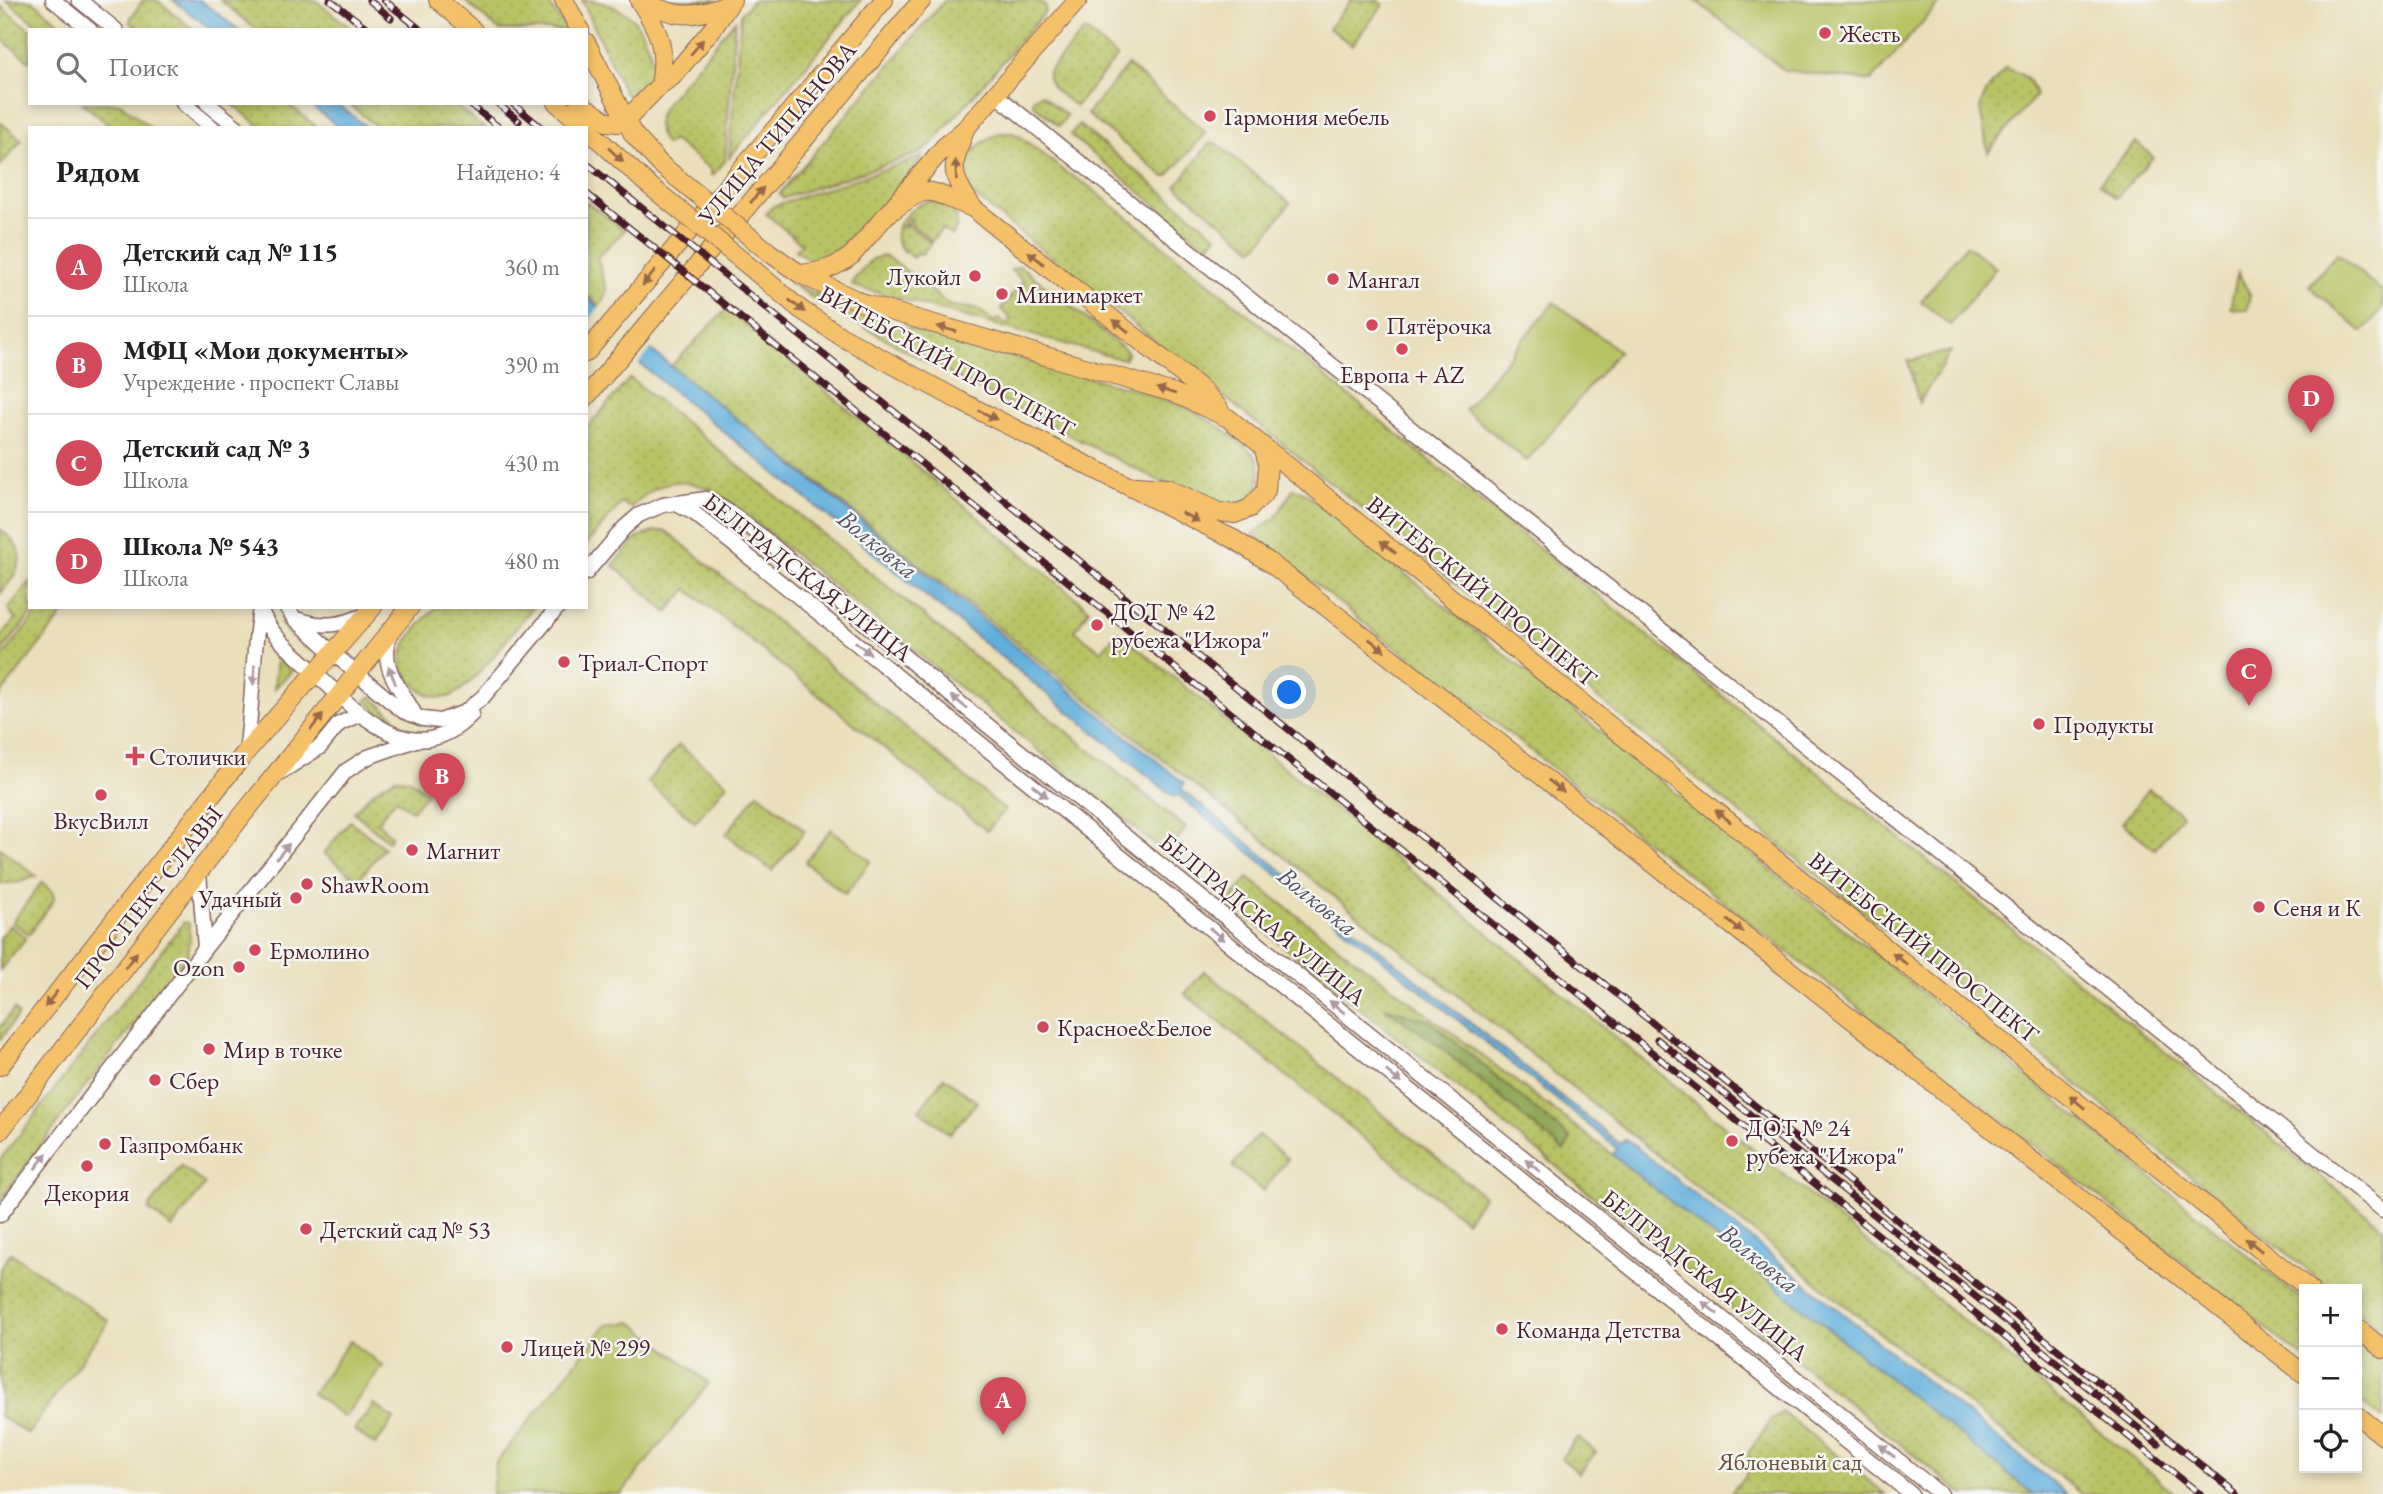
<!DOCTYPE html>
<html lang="ru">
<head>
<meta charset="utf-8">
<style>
	body { margin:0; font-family:"EB Garamond",serif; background:#f6f6f6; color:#202124 }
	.controls { position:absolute; right:21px; bottom:21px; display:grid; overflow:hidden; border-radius:0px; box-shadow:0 4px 10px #0003 }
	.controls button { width:63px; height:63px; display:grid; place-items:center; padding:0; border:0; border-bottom:2px solid #e0e0e0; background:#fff; color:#202124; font:35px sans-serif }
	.you { position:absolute; left:1290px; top:693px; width:24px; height:24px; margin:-18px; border:5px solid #fff; border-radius:50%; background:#1a73e8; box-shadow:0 0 0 10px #1a73e833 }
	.badge { display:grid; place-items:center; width:46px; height:46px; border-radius:50%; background:#d1495b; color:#fff; font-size:23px; font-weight:700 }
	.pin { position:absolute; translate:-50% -58px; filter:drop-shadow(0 2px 4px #0008) }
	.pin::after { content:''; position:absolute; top:37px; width:24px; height:21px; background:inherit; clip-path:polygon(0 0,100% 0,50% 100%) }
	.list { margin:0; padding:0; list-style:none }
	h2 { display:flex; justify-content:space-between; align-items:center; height:91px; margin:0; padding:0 28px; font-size:30px }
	h2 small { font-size:23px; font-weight:400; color:#757577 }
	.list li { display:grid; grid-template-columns:46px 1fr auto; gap:21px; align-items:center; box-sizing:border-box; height:98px; padding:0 28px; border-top:2px solid #e0e0e0 }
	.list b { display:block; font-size:26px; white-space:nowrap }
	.list p { margin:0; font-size:23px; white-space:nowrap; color:#757577 }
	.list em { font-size:23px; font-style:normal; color:#757577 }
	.icon { flex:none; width:38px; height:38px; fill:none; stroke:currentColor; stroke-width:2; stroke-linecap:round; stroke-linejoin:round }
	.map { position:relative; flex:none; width:2383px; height:1494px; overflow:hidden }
	.search { position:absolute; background:#fff; box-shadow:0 4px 10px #0003; left:28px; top:28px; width:560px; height:77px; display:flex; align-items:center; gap:18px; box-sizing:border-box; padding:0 24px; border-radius:0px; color:#757577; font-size:26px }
	.panel { position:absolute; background:#fff; box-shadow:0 4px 10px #0003; left:28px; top:126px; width:560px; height:483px; border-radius:0px }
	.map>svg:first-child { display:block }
	.green { fill:url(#green-dots); stroke:#807048; stroke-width:2 }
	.forest { fill:url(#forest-crowns); stroke:#6e6442; stroke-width:2 }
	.pitch { fill:#b7c264; stroke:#807048; stroke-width:2 }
	.water { fill:#61afdb; stroke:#566783; stroke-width:2 }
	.pier { fill:#eadfbb }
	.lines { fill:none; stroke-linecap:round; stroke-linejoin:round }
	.minor-casing { stroke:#82625d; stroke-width:17 }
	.major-casing { stroke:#82625d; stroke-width:20 }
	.minor { stroke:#fff; stroke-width:14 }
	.major { stroke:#f5c16b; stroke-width:18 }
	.rail-casing { stroke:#4a1f2b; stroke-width:7 }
	.rail { stroke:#f6f6f2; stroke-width:4.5; stroke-dasharray:13; stroke-linecap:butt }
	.major-bridge-casing { stroke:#82625d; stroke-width:20; stroke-linecap:butt }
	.major-bridge { stroke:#f5c16b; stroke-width:18 }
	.oneway { fill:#976848 }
	.oneway2 { fill:#ae9aa0 }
	.poi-dot { fill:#d1495b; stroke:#f6f6f2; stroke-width:2.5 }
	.labels { text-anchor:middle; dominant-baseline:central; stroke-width:5; stroke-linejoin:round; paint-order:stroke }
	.poi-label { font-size:24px; fill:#4a1f2b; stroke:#f6f6f2; text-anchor:start }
	.street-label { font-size:24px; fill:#4a1f2b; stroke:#f6f6f2 }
	.park-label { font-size:24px; fill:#6b503c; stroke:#f6f6f2 }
	.water-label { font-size:26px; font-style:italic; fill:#525169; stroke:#f6f6f2 }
</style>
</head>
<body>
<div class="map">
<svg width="2383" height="1494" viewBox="0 0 2383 1494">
	<defs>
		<pattern id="green-dots" width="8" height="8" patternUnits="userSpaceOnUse" patternTransform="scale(1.75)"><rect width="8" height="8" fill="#b7c264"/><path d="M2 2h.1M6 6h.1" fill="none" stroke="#9fa657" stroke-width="1.8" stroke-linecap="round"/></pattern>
		<pattern id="forest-crowns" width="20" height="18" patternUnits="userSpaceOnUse" patternTransform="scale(1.75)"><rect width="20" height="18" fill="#91a85a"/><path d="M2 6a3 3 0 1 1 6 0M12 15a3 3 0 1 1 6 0" fill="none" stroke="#78884b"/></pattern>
	</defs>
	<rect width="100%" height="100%" fill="#f6f6f2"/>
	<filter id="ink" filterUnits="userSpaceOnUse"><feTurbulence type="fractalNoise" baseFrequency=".0143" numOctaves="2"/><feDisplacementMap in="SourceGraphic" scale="14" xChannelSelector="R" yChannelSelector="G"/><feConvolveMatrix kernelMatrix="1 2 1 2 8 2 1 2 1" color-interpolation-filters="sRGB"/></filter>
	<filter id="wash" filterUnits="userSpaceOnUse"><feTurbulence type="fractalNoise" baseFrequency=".00686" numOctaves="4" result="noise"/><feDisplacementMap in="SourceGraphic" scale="28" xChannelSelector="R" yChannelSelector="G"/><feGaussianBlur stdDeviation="1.57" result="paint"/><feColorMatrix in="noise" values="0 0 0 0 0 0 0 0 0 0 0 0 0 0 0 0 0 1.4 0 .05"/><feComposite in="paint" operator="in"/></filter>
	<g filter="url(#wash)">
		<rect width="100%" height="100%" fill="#eadfbb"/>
		<!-- green -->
		<path class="green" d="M6,0H32L68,30H43Z
			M143,0H157L194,30H140L130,22L131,18Z
			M220,0H315L353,30H257Z
			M464,0H546L567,30H499Z
			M582,0C598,0 615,6 628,15C640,22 657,61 652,75C649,83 640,90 634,95H626L624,92Z
			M663,0H716C702,9 676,8 663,0Z
			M753,0H861L729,158L741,14Z
			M945,0H1033L1045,5L1046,11L930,146L920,153L783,198L781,196L780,193Z
			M1351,0H1377L1383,5L1352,45L1329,28Z
			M0,6L30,30V62L0,38Z
			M735,20L725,161L712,176L710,169L673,140L666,145C655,131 655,118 666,103Z
			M1085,30L1117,57L1076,106C1064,97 1046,88 1048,72Z
			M1128,65L1206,133L1168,176L1165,177L1087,114Z
			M2005,68C2021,73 2031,79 2036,95L1988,152L1980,109C1983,92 1995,82 2005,68Z
			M1041,94L1067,116L1059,126L1033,104V99Z
			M82,103H120L151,128H113Z
			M231,103H287L318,128H262Z
			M348,103H451L485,128H378Z
			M0,122L22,140L0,166Z
			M1079,125L1217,236L1207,247L1070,135Z
			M1000,133H1013L1021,137L1065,172L1086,184L2383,1227V1331L2357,1310V1289H2331L981,201C977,197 971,193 968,189C951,166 980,141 1000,133Z
			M2136,142L2153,157L2116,198L2099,183Z
			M1216,143L1290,203L1260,243L1253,248L1176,186L1209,144Z
			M922,157C909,176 843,257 825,262C813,264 804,257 795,250L802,244L766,214L773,206Z
			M927,201C948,201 966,217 952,236L942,229L932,241L910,223L912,219L910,218L903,227L908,225L931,243L921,255L917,252L913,258C907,253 900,249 897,242C890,225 914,206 927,201Z
			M586,202L625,230L597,257L607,291L600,306L586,295Z
			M883,256L894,261L950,306L978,309L995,322L999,318L1007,324L1011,319L1001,309L1023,281L1011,270L1020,266L1128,352L1124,359L1113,357L853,286L852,282L872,259Z
			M2238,272L2250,295L2247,310L2230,308Z
			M789,282L874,319L1140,391L1189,408L1220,427L1251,451L1259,462L1260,475L1258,487L1250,497L1241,503L1224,505L1195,499L930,364L809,296Z
			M727,309L1089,609L1075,631L1101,651L1118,632L2176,1494H2081L671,366Z
			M1951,351L1919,403L1908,361Z
			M630,378L1186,828L1166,853L721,495C683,474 661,478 630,508L622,502L586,545V429Z
			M1293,489L1304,492L2304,1301V1358L1450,687L1388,642L1257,537L1253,534L1276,517Z
			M0,529C32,552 20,570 0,594Z
			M656,531H666L674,537L1005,810L987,831L687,589L667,612L613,565L637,538Z
			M30,581V607H37L0,653V638L15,619L8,609Z
			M42,607H50L55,611L58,607H69L0,695V660Z
			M436,607H533C514,629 476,683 453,695C432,706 398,679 402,656C405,637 424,621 436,607Z
			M282,620L312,646V650C301,647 288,632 280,623Z
			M277,657L292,671L274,689Z
			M372,697L394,717L395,722H390L367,702V699Z
			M679,745L727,784L695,822L647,782Z
			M396,778L409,779L427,793L412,811L396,799L377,822L392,836L388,841L354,812C366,797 378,786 396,778Z
			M2149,789L2182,815L2155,849L2122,823Z
			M758,793L805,831L772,871L726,834Z
			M350,821L384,848L358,880L324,853Z
			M0,848L36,876L20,882L0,884Z
			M1248,878L1613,1155L2033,1494H1962L1229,902Z
			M42,882L53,892L54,900L29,934L12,922Z
			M184,922L189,923L190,940L187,957L73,1102L0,1201V1160Z
			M10,925L26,938L0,970V938Z
			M1204,971L1484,1196L1466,1221L1185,994Z
			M14,1009L18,1015L0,1040V1027Z
			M944,1077L977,1102L950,1134L919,1110Z
			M1258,1135L1288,1159L1263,1191L1232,1166Z
			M181,1166L205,1184L172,1228L148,1209Z
			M11,1253L109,1321L28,1434L0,1416V1269Z
			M2357,1343L2383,1365V1419L2357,1399Z
			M374,1404L394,1419L375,1445L354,1430Z
			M1782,1412L1885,1494H1730L1755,1463L1748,1457V1453L1772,1419Z
			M1578,1437L1596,1452L1579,1473L1561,1458Z"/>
		<!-- forest -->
		<path class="forest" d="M1384,1007L1430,1021L1571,1139L1564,1151L1434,1042Z"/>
		<!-- pitch -->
		<path class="pitch" d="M1695,0H1942L1871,81L1784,70Z
			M1966,245L1996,268L1950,325L1921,301Z
			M2337,253L2383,292V308L2362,332L2309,286Z
			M1554,302L1619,351L1527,461L1465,410Z
			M831,829L871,861L845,894L805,862Z
			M632,1322L709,1383L621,1494H492L496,1463L606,1325Z
			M350,1341L383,1366L344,1417L312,1393Z"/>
		<!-- water -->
		<path class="water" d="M173,0H200L239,30H212Z
			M308,103H336L368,128H340Z
			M586,297L1184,783L1181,789L1620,1144L1626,1139L2067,1494H2033L1613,1155L1617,1148L1177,794L1174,797L586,320Z"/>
		<!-- pier -->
		<path class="pier" d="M601,305L653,347L637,366L586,324Z"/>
	</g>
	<g filter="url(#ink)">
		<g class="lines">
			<!-- minor casing -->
			<g class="minor-casing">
				<path id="minor" d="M53,0L90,30
					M79,0L116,30
					M996,95L2383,1210
					M183,103L213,128
					M207,103L238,128
					M674,503L694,513L733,544L1911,1494
					M586,573L624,528L639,515L663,505L706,499L729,512L760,535L960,703L1940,1494
					M260,607C269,636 293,652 314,672C359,714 414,775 472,714
					M286,607L295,619L334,654L389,700L403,711L423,719L440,721L465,712L483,697L558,607
					M300,620C324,628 342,625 364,615
					M389,633C381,673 398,682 415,715
					M246,752C253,704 252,656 260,609
					M281,772L320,747L339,724L360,714
					M205,948L346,771L368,757L416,740
					M0,1215L205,948L199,873"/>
			</g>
			<!-- major casing -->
			<g class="major-casing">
				<path id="major" d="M438,0L473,30
					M564,0L580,30
					M639,0C675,17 691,20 729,4
					M639,0C659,30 667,49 660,85
					M586,42L633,134L660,164
					M557,103L586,128
					M579,103L607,122L617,123L629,117L660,85L672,77L714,27L732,0
					M586,128L645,182
					M965,129C951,170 949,171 973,208
					M888,214C932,180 926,191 973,208L1202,390L1219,408
					M770,253L800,274L865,304L1174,393L1228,418L2309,1289
					M755,271L800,309L842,337L962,402L1235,540L1269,562L2304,1374
					M800,274C821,272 836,268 852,255L945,146L965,129L1078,0
					M586,353L884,0
					M586,397L922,0
					M1136,486L1167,488L1219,512L1235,514L1250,508L1266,491L1268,464L1263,446
					M0,1066L245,753L373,607
					M0,1131L241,817L410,607
					M2357,1328L2383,1349
					M2357,1415L2383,1436"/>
			</g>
			<!-- minor -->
			<use href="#minor" class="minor"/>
			<!-- major -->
			<use href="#major" class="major"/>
			<!-- rail casing -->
			<g class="rail-casing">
				<path id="rail" d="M330,0L370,30
					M369,0L391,18
					M384,0L421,30
					M468,103L500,128
					M497,103L519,121
					M512,103L542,128
					M586,163L2237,1494
					M586,193L2200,1494
					M1657,1039L2158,1444"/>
			</g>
			<!-- rail -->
			<use href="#rail" class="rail"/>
			<!-- major-bridge casing -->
			<g class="major-bridge-casing">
				<path id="major-bridge" d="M660,164L770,253
					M645,182L755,271"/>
			</g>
			<!-- major-bridge -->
			<use href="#major-bridge" class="major-bridge"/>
		</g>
		<!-- one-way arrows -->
		<defs><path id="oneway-solid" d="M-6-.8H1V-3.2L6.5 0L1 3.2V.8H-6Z" transform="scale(1.75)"/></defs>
		<g class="oneway">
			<use href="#oneway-solid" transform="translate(697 47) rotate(-50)"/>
			<use href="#oneway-solid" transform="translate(616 155) rotate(43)"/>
			<use href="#oneway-solid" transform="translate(956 170) rotate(-93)"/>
			<use href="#oneway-solid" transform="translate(757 195) rotate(-50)"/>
			<use href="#oneway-solid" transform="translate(1036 258) rotate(-141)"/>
			<use href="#oneway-solid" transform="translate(649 278) rotate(130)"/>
			<use href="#oneway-solid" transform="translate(797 306) rotate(38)"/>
			<use href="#oneway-solid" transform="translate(1121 326) rotate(-142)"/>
			<use href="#oneway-solid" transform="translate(947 329) rotate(-164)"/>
			<use href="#oneway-solid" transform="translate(1166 391) rotate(-163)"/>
			<use href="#oneway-solid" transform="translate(988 415) rotate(27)"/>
			<use href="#oneway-solid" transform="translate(1190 517) rotate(27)"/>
			<use href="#oneway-solid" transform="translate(1388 547) rotate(-141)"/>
			<use href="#oneway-solid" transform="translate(1377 645) rotate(38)"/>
			<use href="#oneway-solid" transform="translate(317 722) rotate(-51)"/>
			<use href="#oneway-solid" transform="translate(1556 786) rotate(38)"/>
			<use href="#oneway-solid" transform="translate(1723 816) rotate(-141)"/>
			<use href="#oneway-solid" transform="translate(1735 926) rotate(38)"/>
			<use href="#oneway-solid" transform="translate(1900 959) rotate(-141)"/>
			<use href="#oneway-solid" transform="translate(131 960) rotate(-52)"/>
			<use href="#oneway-solid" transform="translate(51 999) rotate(128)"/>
			<use href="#oneway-solid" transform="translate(2077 1102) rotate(-141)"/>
			<use href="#oneway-solid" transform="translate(2254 1245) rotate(-141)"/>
		</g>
		<g class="oneway2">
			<use href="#oneway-solid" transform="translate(863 648) rotate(39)"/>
			<use href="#oneway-solid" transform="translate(254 675) rotate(93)"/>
			<use href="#oneway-solid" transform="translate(392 675) rotate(-111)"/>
			<use href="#oneway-solid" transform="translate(959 702) rotate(-140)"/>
			<use href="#oneway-solid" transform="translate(1040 791) rotate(39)"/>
			<use href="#oneway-solid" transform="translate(283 851) rotate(-51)"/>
			<use href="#oneway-solid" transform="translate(1217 934) rotate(39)"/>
			<use href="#oneway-solid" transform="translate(1337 1007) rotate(-141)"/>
			<use href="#oneway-solid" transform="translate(1394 1077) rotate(39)"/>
			<use href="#oneway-solid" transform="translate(41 1161) rotate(-53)"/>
			<use href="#oneway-solid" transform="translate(1533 1166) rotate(-141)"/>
			<use href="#oneway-solid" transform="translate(1710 1308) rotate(-141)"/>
			<use href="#oneway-solid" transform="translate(1887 1451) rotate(-141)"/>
		</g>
	</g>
	<!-- markers -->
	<g class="poi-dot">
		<circle cx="1825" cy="33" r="7"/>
		<circle cx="1210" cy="116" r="7"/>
		<circle cx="975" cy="276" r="7"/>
		<circle cx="1333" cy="279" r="7"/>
		<circle cx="1002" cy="294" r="7"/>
		<circle cx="1372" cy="325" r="7"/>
		<circle cx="1402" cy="349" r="7"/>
		<circle cx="1097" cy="625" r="7"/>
		<circle cx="564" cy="662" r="7"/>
		<circle cx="2039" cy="724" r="7"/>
		<path d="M131.5 745.5h7v7h7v7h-7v7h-7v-7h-7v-7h7z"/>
		<circle cx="101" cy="795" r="7"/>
		<circle cx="412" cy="850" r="7"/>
		<circle cx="307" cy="884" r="7"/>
		<circle cx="296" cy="898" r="7"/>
		<circle cx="2259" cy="907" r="7"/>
		<circle cx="255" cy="950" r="7"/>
		<circle cx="239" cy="967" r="7"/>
		<circle cx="1043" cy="1027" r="7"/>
		<circle cx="209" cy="1049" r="7"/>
		<circle cx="155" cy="1080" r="7"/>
		<circle cx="1732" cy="1141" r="7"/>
		<circle cx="105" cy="1144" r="7"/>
		<circle cx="87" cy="1166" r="7"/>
		<circle cx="306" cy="1229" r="7"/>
		<circle cx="1502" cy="1329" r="7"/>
		<circle cx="507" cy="1347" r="7"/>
	</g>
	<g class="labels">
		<!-- poi labels -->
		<g class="poi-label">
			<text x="1839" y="33">Жесть</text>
			<text x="1224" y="116">Гармония мебель</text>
			<text x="961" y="276" text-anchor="end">Лукойл</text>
			<text x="1347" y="279">Мангал</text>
			<text x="1016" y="294">Минимаркет</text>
			<text x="1386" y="325">Пятёрочка</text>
			<text x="1402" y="374" text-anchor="middle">Европа + AZ</text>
			<text x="1111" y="611">ДОТ № 42<tspan x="1111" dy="28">рубежа "Ижора"</tspan></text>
			<text x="578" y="662">Триал-Спорт</text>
			<text x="2053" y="724">Продукты</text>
			<text x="149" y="756">Столички</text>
			<text x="101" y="820" text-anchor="middle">ВкусВилл</text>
			<text x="426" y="850">Магнит</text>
			<text x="321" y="884">ShawRoom</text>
			<text x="282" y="898" text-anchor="end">Удачный</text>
			<text x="2273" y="907">Сеня и К</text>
			<text x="269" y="950">Ермолино</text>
			<text x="225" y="967" text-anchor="end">Ozon</text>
			<text x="1057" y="1027">Красное&amp;Белое</text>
			<text x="223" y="1049">Мир в точке</text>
			<text x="169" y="1080">Сбер</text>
			<text x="1746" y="1127">ДОТ № 24<tspan x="1746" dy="28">рубежа "Ижора"</tspan></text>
			<text x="119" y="1144">Газпромбанк</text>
			<text x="87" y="1192" text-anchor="middle">Декория</text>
			<text x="320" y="1229">Детский сад № 53</text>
			<text x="1516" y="1329">Команда Детства</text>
			<text x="521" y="1347">Лицей № 299</text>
		</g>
		<!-- street labels -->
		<g class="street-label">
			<text transform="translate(777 133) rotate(-50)">УЛИЦА ТИПАНОВА</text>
			<text transform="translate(947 361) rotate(29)">ВИТЕБСКИЙ ПРОСПЕКТ</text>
			<text transform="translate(808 577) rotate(38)">БЕЛГРАДСКАЯ УЛИЦА</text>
			<text transform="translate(1482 591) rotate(39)">ВИТЕБСКИЙ ПРОСПЕКТ</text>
			<text transform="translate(148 897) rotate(-52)">ПРОСПЕКТ СЛАВЫ</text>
			<text transform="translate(1263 919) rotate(39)">БЕЛГРАДСКАЯ УЛИЦА</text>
			<text transform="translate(1924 947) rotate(39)">ВИТЕБСКИЙ ПРОСПЕКТ</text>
			<text transform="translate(1705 1275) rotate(39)">БЕЛГРАДСКАЯ УЛИЦА</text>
		</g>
		<!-- park labels -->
		<g class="park-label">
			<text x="1790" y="1461">Яблоневый сад</text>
		</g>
		<!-- water labels -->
		<g class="water-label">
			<text transform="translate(878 544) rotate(39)">Волковка</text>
			<text transform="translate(1318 901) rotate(39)">Волковка</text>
			<text transform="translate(1759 1258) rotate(39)">Волковка</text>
		</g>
	</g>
</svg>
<div class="controls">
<button>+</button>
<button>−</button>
<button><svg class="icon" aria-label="locate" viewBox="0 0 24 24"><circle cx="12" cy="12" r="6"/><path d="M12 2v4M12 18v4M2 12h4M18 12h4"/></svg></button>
</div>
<div class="you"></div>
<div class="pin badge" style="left:1003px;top:1435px">A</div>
<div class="pin badge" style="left:442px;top:811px">B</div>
<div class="pin badge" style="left:2249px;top:706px">C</div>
<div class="pin badge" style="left:2311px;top:433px">D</div>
<div class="search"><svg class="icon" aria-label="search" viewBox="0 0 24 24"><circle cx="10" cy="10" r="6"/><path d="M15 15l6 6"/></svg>Поиск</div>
<section class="panel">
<h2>Рядом<small>Найдено: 4</small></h2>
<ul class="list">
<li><span class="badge">A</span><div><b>Детский сад № 115</b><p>Школа</p></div><em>360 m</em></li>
<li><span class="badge">B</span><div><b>МФЦ «Мои документы»</b><p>Учреждение · проспект Славы</p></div><em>390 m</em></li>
<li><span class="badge">C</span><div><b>Детский сад № 3</b><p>Школа</p></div><em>430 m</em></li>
<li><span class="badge">D</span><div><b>Школа № 543</b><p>Школа</p></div><em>480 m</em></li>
</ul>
</section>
</div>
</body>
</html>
